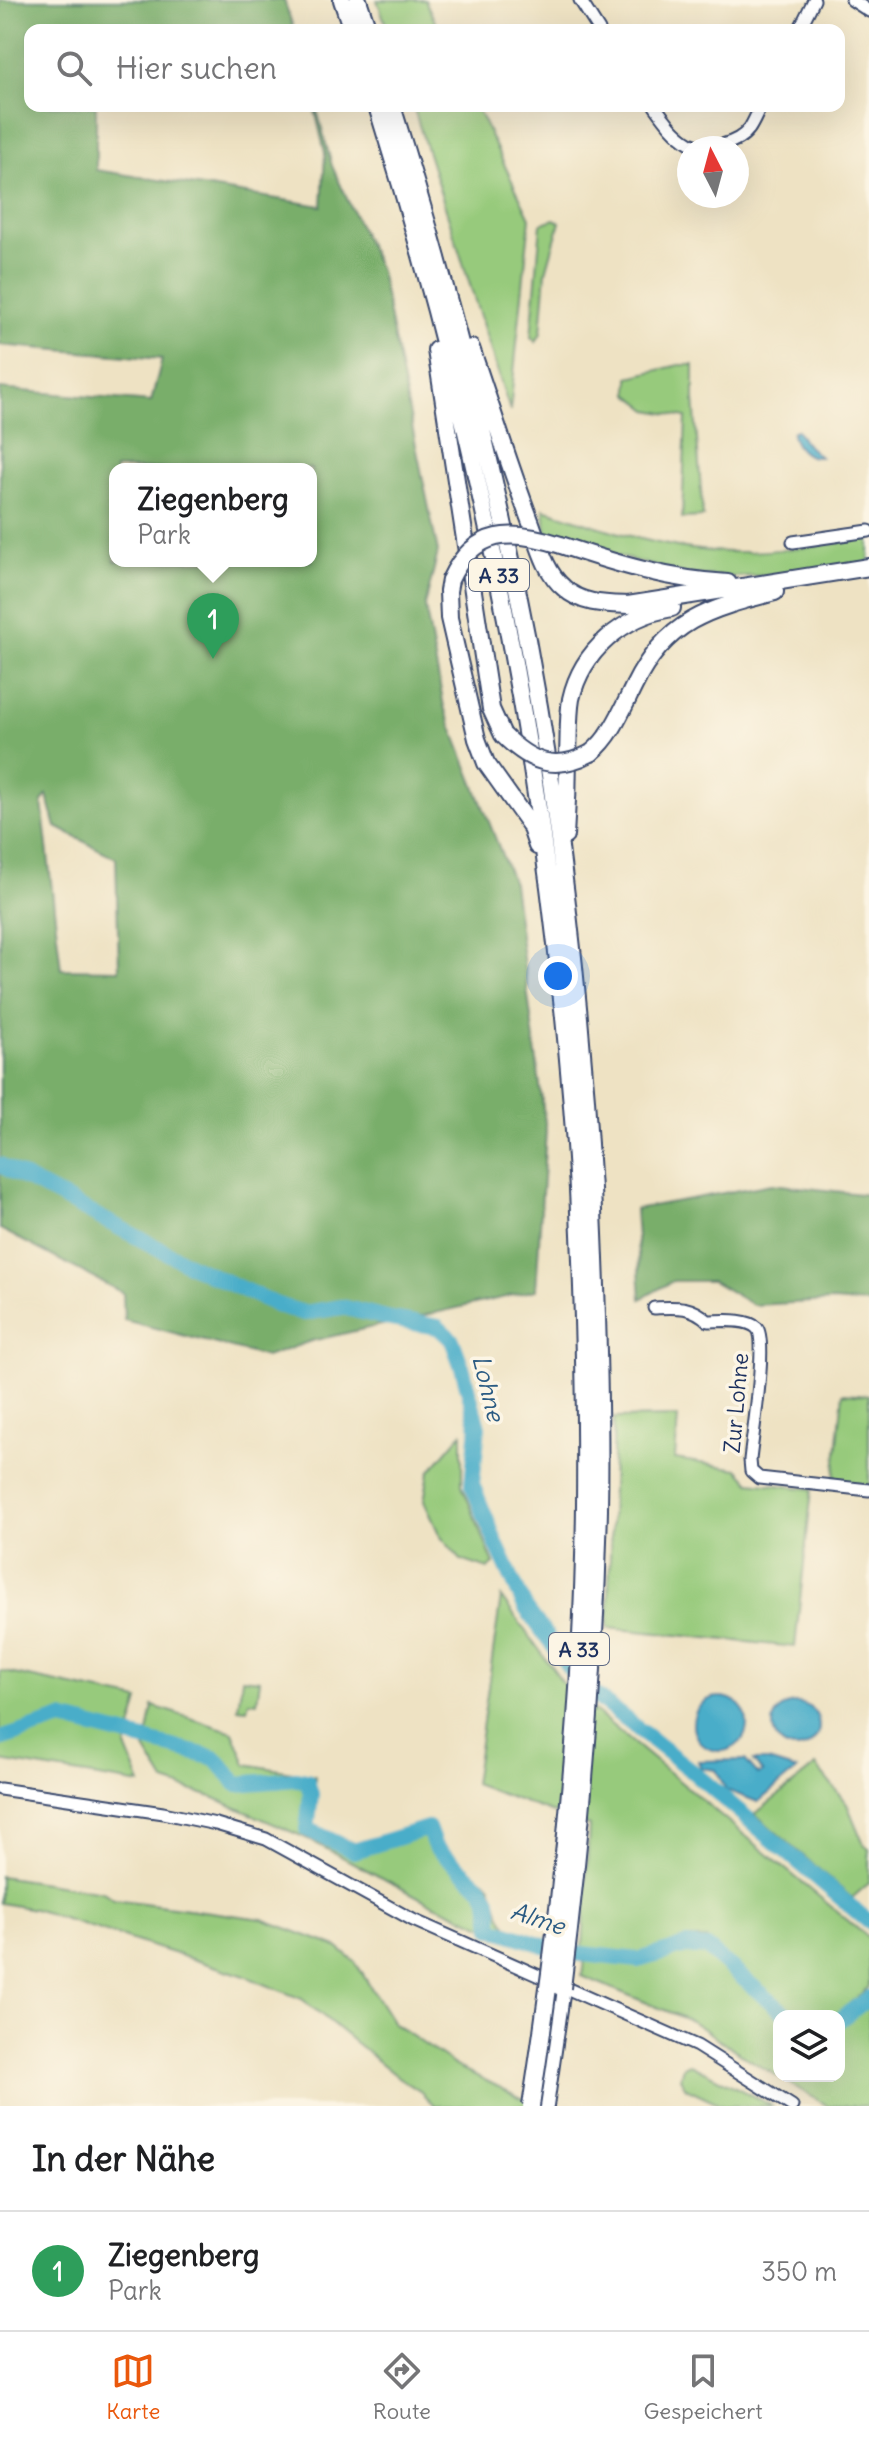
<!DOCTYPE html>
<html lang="de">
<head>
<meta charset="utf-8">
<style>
	body { margin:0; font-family:Delius,sans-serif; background:#f2f2f2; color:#202124 }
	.controls { position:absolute; right:24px; bottom:24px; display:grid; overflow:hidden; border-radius:16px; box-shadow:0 8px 32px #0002 }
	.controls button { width:72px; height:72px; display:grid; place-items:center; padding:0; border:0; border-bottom:2px solid #e0e0e0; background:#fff; color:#202124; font:40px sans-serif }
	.compass { position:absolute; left:677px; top:136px; width:72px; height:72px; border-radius:50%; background:#fff; box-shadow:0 8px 32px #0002; rotate:354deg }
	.you { position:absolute; left:558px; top:976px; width:28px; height:28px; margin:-20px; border:6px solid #fff; border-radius:50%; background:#1a73e8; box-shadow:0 0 0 12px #1a73e833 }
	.badge { display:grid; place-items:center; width:52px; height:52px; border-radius:50%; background:#ea580c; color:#fff; font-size:26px; font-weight:700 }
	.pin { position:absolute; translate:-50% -66px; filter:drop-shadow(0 2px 4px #0008) }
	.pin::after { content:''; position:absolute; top:42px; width:28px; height:24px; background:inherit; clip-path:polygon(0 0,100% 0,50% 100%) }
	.popup { position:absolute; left:109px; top:463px; width:208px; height:104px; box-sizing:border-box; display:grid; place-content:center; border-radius:16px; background:#fff; filter:drop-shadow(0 2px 6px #0005); font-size:26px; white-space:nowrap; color:#757577 }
	.popup b { font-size:30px; color:#202124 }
	.popup::after { content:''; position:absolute; left:50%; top:100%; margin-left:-16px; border:16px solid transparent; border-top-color:#fff }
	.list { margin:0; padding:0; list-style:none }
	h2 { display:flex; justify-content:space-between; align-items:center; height:104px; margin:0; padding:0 32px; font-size:34px }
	h2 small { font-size:26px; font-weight:400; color:#757577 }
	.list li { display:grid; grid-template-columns:52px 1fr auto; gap:24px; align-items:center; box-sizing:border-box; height:120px; padding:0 32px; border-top:2px solid #e0e0e0 }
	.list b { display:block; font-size:30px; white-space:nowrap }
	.list p { margin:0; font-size:26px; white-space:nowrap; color:#757577 }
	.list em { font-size:26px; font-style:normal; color:#757577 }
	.icon { flex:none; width:44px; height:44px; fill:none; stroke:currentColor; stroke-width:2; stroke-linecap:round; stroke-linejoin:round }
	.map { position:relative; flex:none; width:869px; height:2106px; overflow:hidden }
	.search { position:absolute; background:#fff; box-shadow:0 8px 32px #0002; left:24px; right:24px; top:24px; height:88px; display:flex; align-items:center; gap:20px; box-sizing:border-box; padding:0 28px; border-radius:16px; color:#757577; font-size:30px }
	.sheet { height:224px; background:#fff }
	nav { display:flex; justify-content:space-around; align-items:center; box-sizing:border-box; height:112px; border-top:2px solid #e0e0e0; background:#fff; font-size:22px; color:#757577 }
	nav a { display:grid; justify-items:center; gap:4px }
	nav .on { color:#ea580c }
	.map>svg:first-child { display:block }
	.green { fill:#97ca7b; stroke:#597c6c; stroke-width:2 }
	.forest { fill:#79ae6b; stroke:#4a6e64; stroke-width:2; fill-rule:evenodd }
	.water { fill:#49adc9; stroke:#326e94; stroke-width:2 }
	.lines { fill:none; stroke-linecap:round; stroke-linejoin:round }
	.river { stroke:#49adc9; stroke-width:16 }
	.minor-casing { stroke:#3b4a6d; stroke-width:15 }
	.highway-casing { stroke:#3b4a6d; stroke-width:20 }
	.minor { stroke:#fff; stroke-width:11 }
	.highway { stroke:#fff; stroke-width:16 }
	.highway-bridge-casing { stroke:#3b4a6d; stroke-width:20; stroke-linecap:butt }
	.highway-bridge { stroke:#fff; stroke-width:16 }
	.labels { text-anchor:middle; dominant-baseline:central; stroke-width:7; stroke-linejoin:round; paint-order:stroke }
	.shield { fill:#fcf5e5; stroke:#5e6a86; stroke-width:2 }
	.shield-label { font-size:20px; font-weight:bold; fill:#1b2f5e }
	.street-label { font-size:22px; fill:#1b2f5e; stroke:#fcf5e5 }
	.water-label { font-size:24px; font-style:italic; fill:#2b5b83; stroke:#fcf5e5 }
</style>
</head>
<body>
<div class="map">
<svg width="869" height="2106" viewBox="0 0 869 2106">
	<rect width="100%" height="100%" fill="#fcf5e5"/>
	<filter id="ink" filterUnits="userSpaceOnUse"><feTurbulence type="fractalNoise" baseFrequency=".0125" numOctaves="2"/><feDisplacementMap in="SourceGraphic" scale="16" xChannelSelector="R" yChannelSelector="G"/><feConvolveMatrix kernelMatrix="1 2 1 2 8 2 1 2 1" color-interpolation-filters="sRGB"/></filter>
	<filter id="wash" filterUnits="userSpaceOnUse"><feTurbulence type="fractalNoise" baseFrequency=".006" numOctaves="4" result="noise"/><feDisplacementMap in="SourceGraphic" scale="32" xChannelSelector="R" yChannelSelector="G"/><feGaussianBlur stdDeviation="1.8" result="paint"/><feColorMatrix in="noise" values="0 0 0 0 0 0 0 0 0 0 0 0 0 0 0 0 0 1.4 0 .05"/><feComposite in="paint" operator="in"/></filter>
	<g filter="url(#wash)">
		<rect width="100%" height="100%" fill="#eee2c3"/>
		<!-- green -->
		<path class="green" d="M377,0H425L439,30H388Z
			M413,106H476L530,218L510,411Z
			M554,219L560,222L546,272L541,333L536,342L531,337L541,224Z
			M679,365H694V399L703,517L682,518L686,417L649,410L629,394V377Z
			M544,509C598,526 653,547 710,551C764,555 816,546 869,538V563L794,574L733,577L684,574L591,549L546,532Z
			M843,1393L869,1395V1485L834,1481Z
			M678,1417L675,1459L738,1469L750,1482L812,1489L795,1647L608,1628L614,1418Z
			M462,1433V1485L494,1564L488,1569L461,1560L440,1536L424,1501L429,1472Z
			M501,1597L567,1688L869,1938V1987L835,2016H798L706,1939H685L636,1955L583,1948L589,1826L474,1784Z
			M0,1671L139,1700L126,1747L141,1784L0,1761Z
			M242,1678L260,1680L257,1702L249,1701L247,1709L238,1708Z
			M153,1706L233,1732L246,1764L315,1776L313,1826L361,1846L425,1825L434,1828L444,1853L491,1885L500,1914L508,1926L529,1946L426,1901L306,1838L212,1797L165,1782L145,1749Z
			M816,1766L847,1804L864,1845L869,1849V1883L852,1898L755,1814Z
			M0,1876L103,1892L114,1899L262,1919L337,1947L355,1962L393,2023L456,2066L538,2106H435L421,2092L398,2077L302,1999L242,1975L34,1909L0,1903Z
			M687,1951H707L783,2016H779V2076H839V2026L869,2004V2106H828L758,2065L691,2021L582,1976L584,1960L639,1966Z
			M690,2064L769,2104L772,2106H724L686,2088L680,2078L683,2066Z"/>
		<!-- forest -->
		<path class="forest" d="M0,0H284L294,30H30V106H96V170L322,206L325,153L314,106H316L332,166L380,271L438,552L425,606L444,707L513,883L546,1130L536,1290L311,1341L266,1357L124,1320L123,1293L0,1229V389L151,402L162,359L0,345ZM115,469H311V561H115ZM47,795L56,827L116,858L119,970L61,969L42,802Z
			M772,1184L869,1195V1304L833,1301L753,1305L712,1281H673L641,1299L635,1209Z"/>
		<!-- water -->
		<path class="water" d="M797,430L804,442L820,457C806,458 795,448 792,434L793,431Z
			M693 1724a27 27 0 1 1 54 0a27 27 0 1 1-54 0Z
			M773 1726a23 23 0 1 1 46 0a23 23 0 1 1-46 0Z
			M745,1760L758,1775L762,1772L753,1761H768L797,1770L758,1802L726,1790L716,1770L701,1768L698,1761Z"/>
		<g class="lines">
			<!-- river -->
			<path class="river" d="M0,1165L196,1268L277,1305L304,1313L342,1307L391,1319L438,1327L452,1340L463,1370L478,1427L472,1484L498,1548L525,1607L582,1685L693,1772L869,1922
				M0,1739L62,1719L215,1758L237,1784L296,1779L307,1781L311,1794L307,1829L354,1851L428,1828L435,1847L482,1888L489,1899L492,1928L564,1952L638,1960L686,1946L707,1948L788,2016
				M839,2020L869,1998"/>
		</g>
	</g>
	<g filter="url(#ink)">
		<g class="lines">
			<!-- minor casing -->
			<g class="minor-casing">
				<path id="minor" d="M580,0L599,30
					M852,0L869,11
					M799,30L814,0
					M655,106C665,120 675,134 690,143C707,152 738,144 749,129C754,122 757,113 761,106
					M793,542L869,531
					M654,1308C676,1307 691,1305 708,1321C721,1321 747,1318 757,1328C768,1340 752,1439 750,1460L751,1471L759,1478L869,1490
					M0,1789L163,1813L216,1824L266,1839L413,1920L697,2046L792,2106"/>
			</g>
			<!-- highway casing -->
			<g class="highway-casing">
				<path id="highway" d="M342,0L352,30
					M358,0L368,30
					M377,106C487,458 555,821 578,1189
					M392,106C460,324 516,549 550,775C570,912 584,1050 592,1189
					M471,348C491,406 509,465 531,523C539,545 545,572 564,588C581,604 605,604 628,605L869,567
					M436,350L491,709L503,735
					M561,545C617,564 670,580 728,583
					M450,580L448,591L449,618L477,739L486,763L530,825L537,846
					M591,753C612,736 622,710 634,686C666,620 709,609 775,592
					M565,836C567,809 568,782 568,755C569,736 568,717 571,699C582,650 624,616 672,608
					M545,2106L562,1988"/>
			</g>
			<!-- minor -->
			<use href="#minor" class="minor"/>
			<!-- highway -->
			<use href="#highway" class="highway"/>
			<!-- highway-bridge casing -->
			<g class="highway-bridge-casing">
				<path id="highway-bridge" d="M450,580C474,528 512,529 561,545
					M503,735C531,763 555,772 591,753
					M562,1988C582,1829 595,1670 599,1510C601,1403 597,1296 592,1189
					M531,2106C562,1907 583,1706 585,1504C586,1399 583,1294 578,1189"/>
			</g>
			<!-- highway-bridge -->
			<use href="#highway-bridge" class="highway-bridge"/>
		</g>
	</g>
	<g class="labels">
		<!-- shield labels -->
		<g class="shield">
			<rect x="469" y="559" width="60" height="32" rx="6"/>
			<rect x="549" y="1633" width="60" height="32" rx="6"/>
		</g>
		<g class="shield-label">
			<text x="499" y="575">A 33</text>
			<text x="579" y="1649">A 33</text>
		</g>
		<!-- street labels -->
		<g class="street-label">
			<text transform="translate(736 1403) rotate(-85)">Zur Lohne</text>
		</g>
		<!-- water labels -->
		<g class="water-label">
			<text transform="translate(489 1388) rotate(76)">Lohne</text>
			<text transform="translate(538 1918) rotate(18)">Alme</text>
		</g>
	</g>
</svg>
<div class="controls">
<button><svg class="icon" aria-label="layers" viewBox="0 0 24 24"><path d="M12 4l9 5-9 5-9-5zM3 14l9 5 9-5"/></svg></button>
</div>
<svg class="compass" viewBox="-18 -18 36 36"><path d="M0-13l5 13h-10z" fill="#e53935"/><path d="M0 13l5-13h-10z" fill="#757577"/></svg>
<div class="you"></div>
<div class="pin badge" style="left:213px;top:659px;background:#2e9e5b">1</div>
<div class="popup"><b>Ziegenberg</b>Park</div>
<div class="search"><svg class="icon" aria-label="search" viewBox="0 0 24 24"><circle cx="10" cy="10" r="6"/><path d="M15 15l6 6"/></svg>Hier suchen</div>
</div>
<section class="sheet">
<h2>In der Nähe<small></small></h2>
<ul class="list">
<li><span class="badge" style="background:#2e9e5b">1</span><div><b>Ziegenberg</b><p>Park</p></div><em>350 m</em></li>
</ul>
</section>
<nav>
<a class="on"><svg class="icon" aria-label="map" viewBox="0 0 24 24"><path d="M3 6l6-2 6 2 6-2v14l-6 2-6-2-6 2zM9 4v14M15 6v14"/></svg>Karte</a>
<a><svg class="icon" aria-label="directions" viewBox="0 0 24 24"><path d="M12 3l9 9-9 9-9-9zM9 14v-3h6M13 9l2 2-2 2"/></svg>Route</a>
<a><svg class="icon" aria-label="saved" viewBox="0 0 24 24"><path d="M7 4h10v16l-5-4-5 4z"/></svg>Gespeichert</a>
</nav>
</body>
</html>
